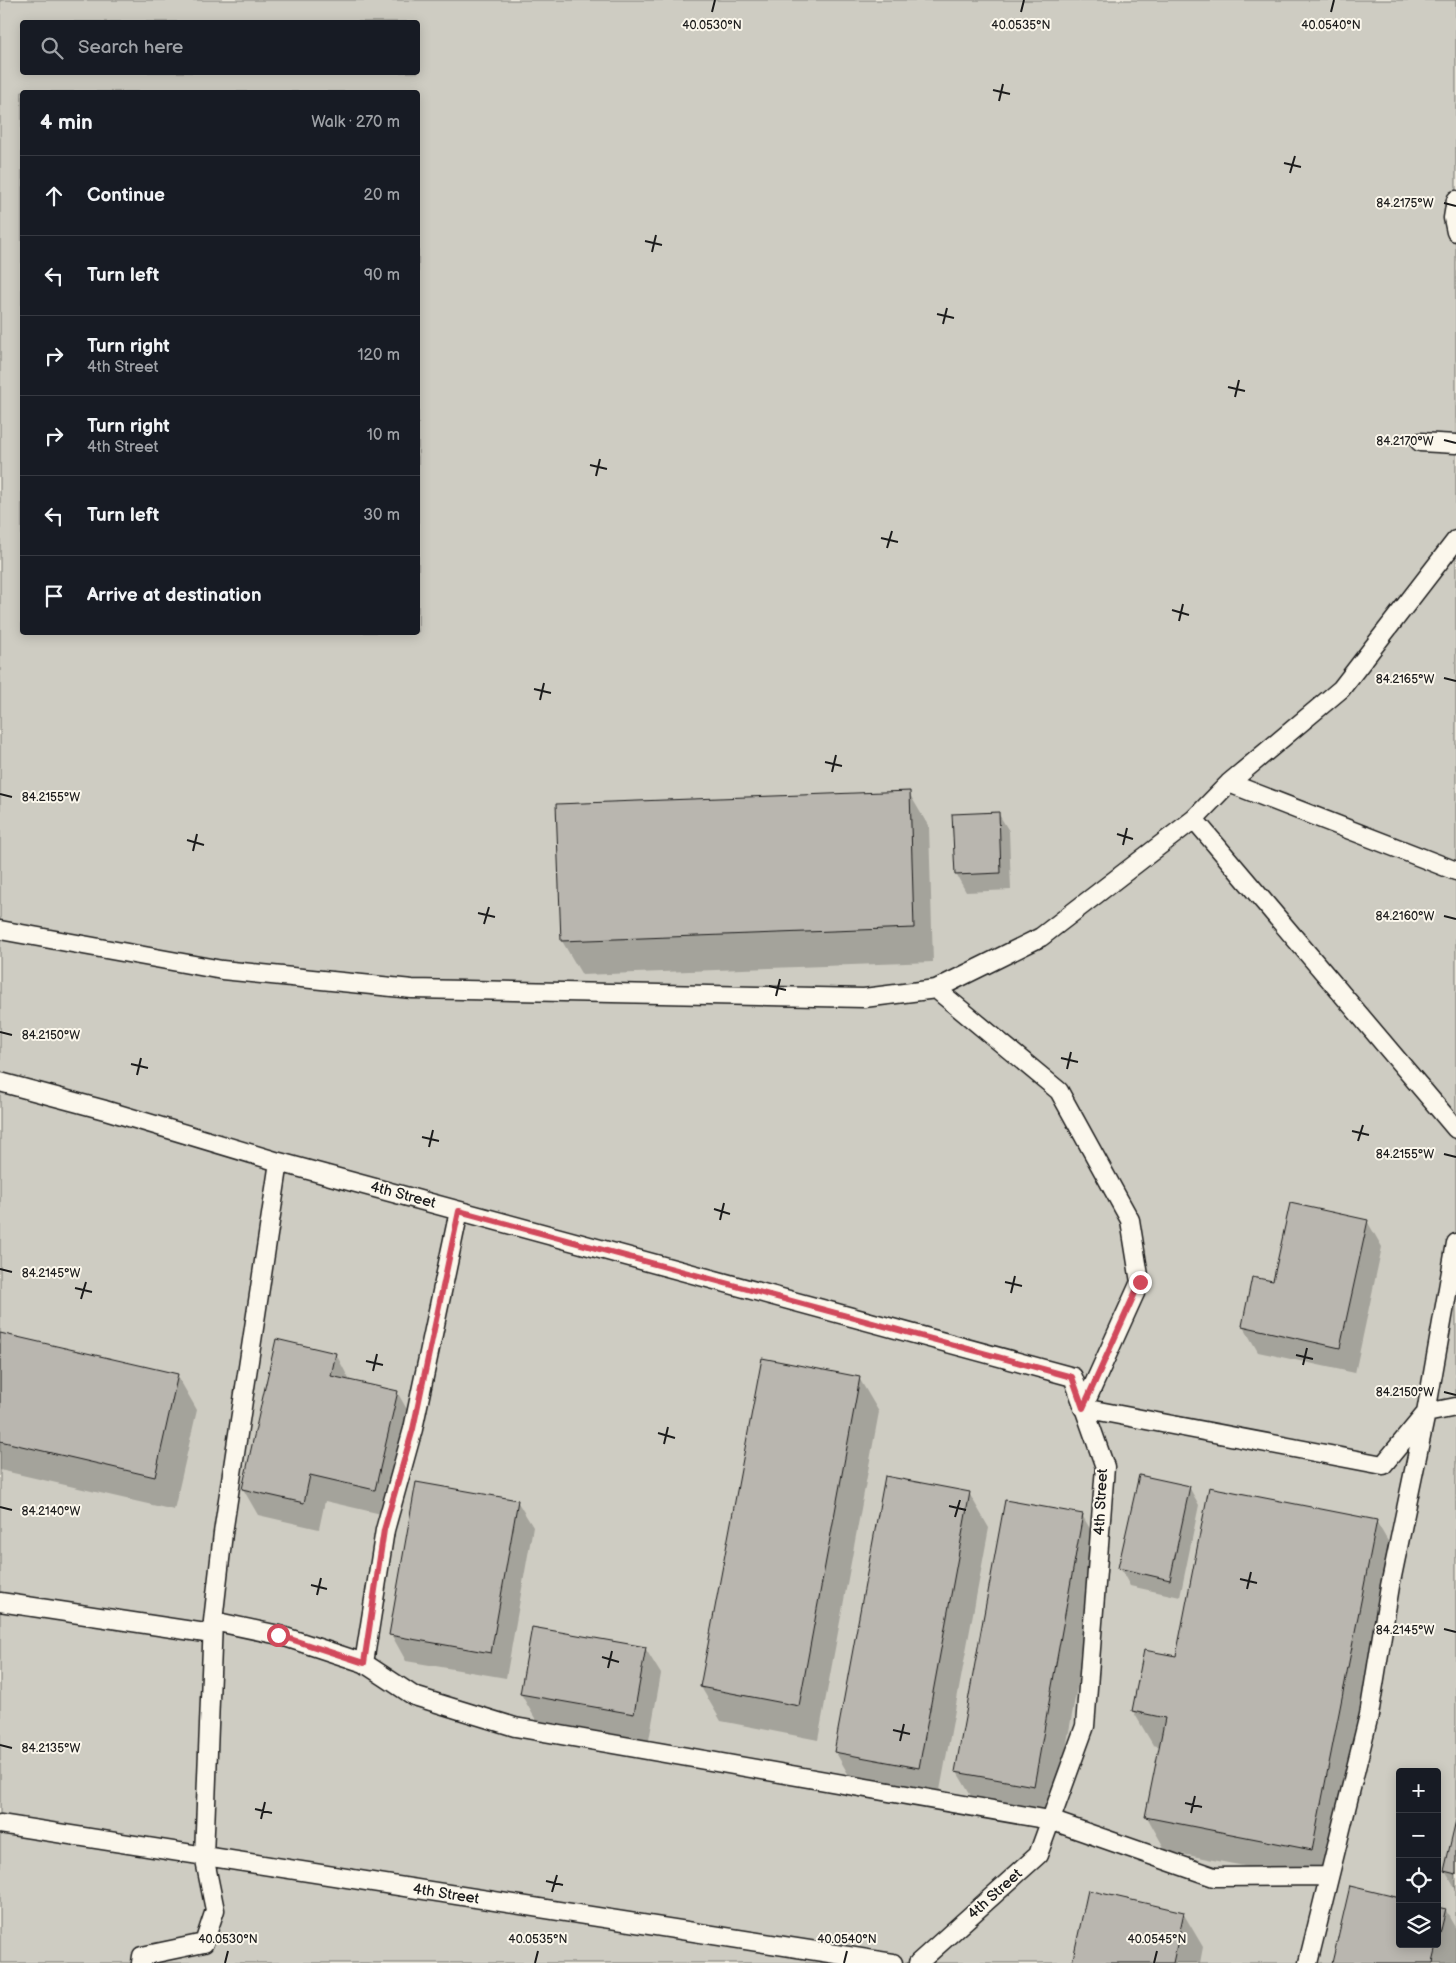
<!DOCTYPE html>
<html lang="en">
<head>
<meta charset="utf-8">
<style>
	body { margin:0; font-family:"Balsamiq Sans",sans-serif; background:#20242c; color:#f1f3f6 }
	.controls { position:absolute; right:15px; bottom:15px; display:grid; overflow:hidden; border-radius:5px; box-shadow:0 2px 12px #0003 }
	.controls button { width:45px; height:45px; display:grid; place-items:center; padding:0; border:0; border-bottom:1px solid #363941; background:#171b24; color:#f1f3f6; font:25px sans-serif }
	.stop { position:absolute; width:15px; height:15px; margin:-11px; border:4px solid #d1495b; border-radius:50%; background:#fff }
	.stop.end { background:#d1495b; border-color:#fff; box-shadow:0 1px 5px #0008 }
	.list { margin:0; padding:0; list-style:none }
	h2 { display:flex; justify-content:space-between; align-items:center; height:65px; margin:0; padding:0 20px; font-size:21px }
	h2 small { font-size:16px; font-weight:400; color:#9ea1a6 }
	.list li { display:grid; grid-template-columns:32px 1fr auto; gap:15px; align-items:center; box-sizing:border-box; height:80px; padding:0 20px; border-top:1px solid #363941 }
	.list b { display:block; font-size:19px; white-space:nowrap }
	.list p { margin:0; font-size:16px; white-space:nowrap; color:#9ea1a6 }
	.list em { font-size:16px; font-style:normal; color:#9ea1a6 }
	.icon { flex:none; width:28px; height:28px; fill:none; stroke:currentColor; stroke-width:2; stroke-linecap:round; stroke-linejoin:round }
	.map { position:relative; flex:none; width:1456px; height:1963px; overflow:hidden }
	.search { position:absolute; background:#171b24; box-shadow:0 2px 12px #0003; left:20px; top:20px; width:400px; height:55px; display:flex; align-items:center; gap:12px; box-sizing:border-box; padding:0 18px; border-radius:5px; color:#9ea1a6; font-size:19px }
	.panel { position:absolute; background:#171b24; box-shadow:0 2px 12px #0003; left:20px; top:90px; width:400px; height:545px; border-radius:5px }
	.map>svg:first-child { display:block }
	.green { fill:#ceccc2; stroke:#75746f; fill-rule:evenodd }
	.shadow { fill:#0003 }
	.building { fill:#b9b6af; stroke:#1c1c1c }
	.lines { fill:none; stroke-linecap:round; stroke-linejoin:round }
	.service-casing { stroke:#1c1c1c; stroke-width:21 }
	.service { stroke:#fbf7ec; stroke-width:18 }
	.route { stroke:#d1495b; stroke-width:6 }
	.ticks { fill:none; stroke:#1c1c1c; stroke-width:2 }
	.labels { text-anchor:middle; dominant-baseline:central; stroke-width:4; stroke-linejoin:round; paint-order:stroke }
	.street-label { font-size:15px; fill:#1c1c1c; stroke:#fbf7ec }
	.ticks-label { font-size:12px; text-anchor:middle; fill:#1c1c1c; stroke:#fbf7ec; stroke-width:4; stroke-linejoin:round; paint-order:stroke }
</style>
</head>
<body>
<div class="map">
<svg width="1456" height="1963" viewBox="0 0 1456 1963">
	<rect width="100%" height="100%" fill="#eeeadf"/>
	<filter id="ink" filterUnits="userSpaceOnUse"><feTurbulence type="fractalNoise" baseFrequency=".02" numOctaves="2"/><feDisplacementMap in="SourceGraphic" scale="10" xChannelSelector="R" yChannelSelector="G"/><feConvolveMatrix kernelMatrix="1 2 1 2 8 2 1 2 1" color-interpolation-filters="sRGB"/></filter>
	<g filter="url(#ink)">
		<!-- green -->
		<path class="green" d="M0,0H1456V1963H0ZM22,22H418V72H22ZM22,92H418V632H22ZM1400,1772H1437V1944H1400Z"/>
		<!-- shadow -->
		<path class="shadow" d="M909,793L929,827L933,962L582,975L562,941Z
			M998,813L1009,831L1011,890L966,892L956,874Z
			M1367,1221L1382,1247L1355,1373L1258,1352L1243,1326L1274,1282Z
			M0,1334L177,1375L197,1410L174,1510L0,1470Z
			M336,1354L350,1381L397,1392L412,1418L390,1516L325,1501L319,1529L258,1515L243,1489Z
			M859,1378L879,1412L818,1740L721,1721L701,1687Z
			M1189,1487L1199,1505L1180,1597L1130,1586L1120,1568Z
			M969,1493L989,1528L938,1801L855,1786L835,1751Z
			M517,1501L533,1527L506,1678L406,1661L391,1634Z
			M1082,1515L1102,1549L1053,1820L977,1806L957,1772Z
			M1376,1521L1396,1555L1332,1883L1166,1851L1147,1817L1161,1747L1153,1745L1133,1711L1177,1658Z
			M645,1648L661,1674L649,1740L536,1720L521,1694Z
			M1456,1825V1890L1445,1871Z
			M1445,1910L1456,1929V1963H1333L1400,1944H1437Z
			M1183,1913L1203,1947L1200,1963H1073Z"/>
		<!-- building -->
		<path class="building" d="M910,791L914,928L561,941L556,804Z
			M999,812L1001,873L955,875L952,814Z
			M1290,1203L1368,1220L1340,1348L1242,1326L1252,1277L1273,1281Z
			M0,1333L178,1374L155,1477L0,1441Z
			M276,1339L336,1353L331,1376L398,1391L375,1490L310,1475L304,1503L242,1489Z
			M762,1358L860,1377L799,1706L700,1687Z
			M1139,1475L1190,1486L1170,1580L1118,1568Z
			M885,1476L970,1492L919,1768L834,1752Z
			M416,1482L518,1500L491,1653L389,1635Z
			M1209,1487L1377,1520L1312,1850L1145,1817L1165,1718L1132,1711L1144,1650L1176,1656Z
			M1005,1500L1083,1514L1034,1786L955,1772Z
			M532,1627L646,1647L634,1714L520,1694Z
			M1456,1820V1874L1444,1871Z
			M1350,1886L1400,1898V1944H1437V1907L1446,1909L1433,1963H1332Z
			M1088,1890L1184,1912L1173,1963H1072Z"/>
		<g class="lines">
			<!-- service casing -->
			<g class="service-casing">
				<path id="service" d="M1456,200L1453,218L1456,232
					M1420,442L1456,444
					M1229,783L1456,871
					M1194,819L1456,1129
					M0,930L222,970L412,989L864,998L936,989L1041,937L1194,819L1229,783L1341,689L1456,540
					M936,989L1059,1091L1130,1220L1140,1282L1083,1408L1383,1465L1426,1413L1456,1407
					M0,1082L105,1110L279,1162L1073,1377L1105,1467L1085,1726L1038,1855L918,1963
					M0,1602L212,1634
					M213,1621L279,1635L364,1663L414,1696L515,1727L1050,1820L1214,1877L1329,1876
					M364,1663L385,1530L413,1429L459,1211
					M0,1824L893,1963
					M141,1963L142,1956L204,1943L215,1910L204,1856L213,1621L223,1533L279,1162
					M1308,1963L1369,1715L1390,1586L1426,1413L1456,1243"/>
			</g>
			<!-- service -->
			<use href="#service" class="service"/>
		</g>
	</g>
	<g class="lines" filter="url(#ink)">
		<!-- route -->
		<path class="route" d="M278,1635L364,1663L384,1530L413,1429L459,1211L1072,1377L1083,1408L1140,1282"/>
	</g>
	<!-- ticks -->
	<path class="ticks" d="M712,12L715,0M1021,12L1024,0M1331,12L1334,0M993,90L1010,94M999,101L1003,84M1284,163L1301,167M1290,173L1295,156M1444,203L1456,206M645,241L662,245M652,252L656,235M937,314L954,318M943,324L947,308M1228,387L1245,391M1235,397L1239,380M1444,440L1456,443M590,465L607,469M596,476L600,459M881,538L898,542M887,548L892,531M1172,610L1189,615M1179,621L1183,604M1444,678L1456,681M534,689L551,693M540,700L544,683M825,762L842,766M832,772L836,755M0,794L12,797M1117,834L1133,839M187,840L204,845M1123,845L1127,828M193,851L197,834M478,913L495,917M1444,916L1456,919M484,924L489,907M769,986L786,990M776,996L780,979M0,1032L12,1035M1061,1058L1078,1062M131,1064L148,1068M1067,1069L1071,1052M137,1075L141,1058M1352,1131L1369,1135M422,1137L439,1141M1358,1141L1363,1125M429,1147L433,1130M1444,1154L1456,1157M714,1209L730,1214M720,1220L724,1203M0,1269L12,1272M1005,1282L1022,1286M75,1288L92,1292M1011,1293L1015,1276M81,1299L86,1282M1296,1355L1313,1359M366,1361L383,1365M1303,1365L1307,1348M373,1371L377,1354M1444,1392L1456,1395M658,1433L675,1438M664,1444L668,1427M949,1506L966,1510M0,1507L12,1510M955,1517L960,1500M1240,1579L1257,1583M311,1585L327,1589M1247,1589L1251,1572M317,1595L321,1578M1444,1629L1456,1632M602,1657L619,1662M608,1668L612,1651M893,1730L910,1734M900,1741L904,1724M0,1745L12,1748M1185,1803L1202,1807M255,1809L272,1813M1191,1813L1195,1796M261,1819L265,1802M546,1881L563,1885M552,1892L557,1875M225,1963L228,1951M535,1963L538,1951M844,1963L847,1951M1154,1963L1157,1951"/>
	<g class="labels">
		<!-- street labels -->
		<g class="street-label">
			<text transform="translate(403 1195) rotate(15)">4th Street</text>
			<text transform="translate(1101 1502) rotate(-87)">4th Street</text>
			<text transform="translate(446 1894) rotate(9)">4th Street</text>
			<text transform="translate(995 1894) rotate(-42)">4th Street</text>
		</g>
	</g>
	<g class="ticks-label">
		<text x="712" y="29">40.0530°N</text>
		<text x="1021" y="29">40.0535°N</text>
		<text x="1331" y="29">40.0540°N</text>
		<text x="1405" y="207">84.2175°W</text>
		<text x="1405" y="445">84.2170°W</text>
		<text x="1405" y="683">84.2165°W</text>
		<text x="51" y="801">84.2155°W</text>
		<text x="1405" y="920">84.2160°W</text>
		<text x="51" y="1039">84.2150°W</text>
		<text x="1405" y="1158">84.2155°W</text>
		<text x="51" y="1277">84.2145°W</text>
		<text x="1405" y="1396">84.2150°W</text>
		<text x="51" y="1515">84.2140°W</text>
		<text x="1405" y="1634">84.2145°W</text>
		<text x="51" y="1752">84.2135°W</text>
		<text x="228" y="1943">40.0530°N</text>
		<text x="538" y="1943">40.0535°N</text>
		<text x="847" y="1943">40.0540°N</text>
		<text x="1157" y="1943">40.0545°N</text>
	</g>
</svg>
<div class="controls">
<button>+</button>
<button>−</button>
<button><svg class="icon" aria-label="locate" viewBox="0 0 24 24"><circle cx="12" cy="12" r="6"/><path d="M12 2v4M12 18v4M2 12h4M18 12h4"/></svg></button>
<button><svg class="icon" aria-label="layers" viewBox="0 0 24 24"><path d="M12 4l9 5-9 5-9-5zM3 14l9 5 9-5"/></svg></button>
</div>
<div class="stop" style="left:278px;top:1635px"></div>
<div class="stop end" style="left:1140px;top:1282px"></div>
<div class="search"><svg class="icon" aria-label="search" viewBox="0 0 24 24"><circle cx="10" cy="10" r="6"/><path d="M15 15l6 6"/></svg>Search here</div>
<section class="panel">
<h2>4 min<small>Walk · 270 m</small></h2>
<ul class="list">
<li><svg class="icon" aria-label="ahead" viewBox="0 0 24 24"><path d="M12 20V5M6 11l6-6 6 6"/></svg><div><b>Continue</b></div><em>20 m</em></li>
<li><svg class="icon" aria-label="left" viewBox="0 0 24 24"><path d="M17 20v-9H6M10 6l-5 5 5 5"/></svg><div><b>Turn left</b></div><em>90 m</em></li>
<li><svg class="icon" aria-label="right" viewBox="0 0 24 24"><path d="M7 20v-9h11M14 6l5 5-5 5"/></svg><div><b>Turn right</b><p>4th Street</p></div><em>120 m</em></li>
<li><svg class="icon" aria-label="right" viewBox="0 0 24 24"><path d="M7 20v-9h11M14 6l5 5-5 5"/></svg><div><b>Turn right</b><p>4th Street</p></div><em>10 m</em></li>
<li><svg class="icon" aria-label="left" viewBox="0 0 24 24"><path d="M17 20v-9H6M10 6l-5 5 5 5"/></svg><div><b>Turn left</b></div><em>30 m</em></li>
<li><svg class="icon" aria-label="arrive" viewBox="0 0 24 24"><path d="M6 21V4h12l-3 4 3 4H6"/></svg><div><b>Arrive at destination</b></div></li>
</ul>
</section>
</div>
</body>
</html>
